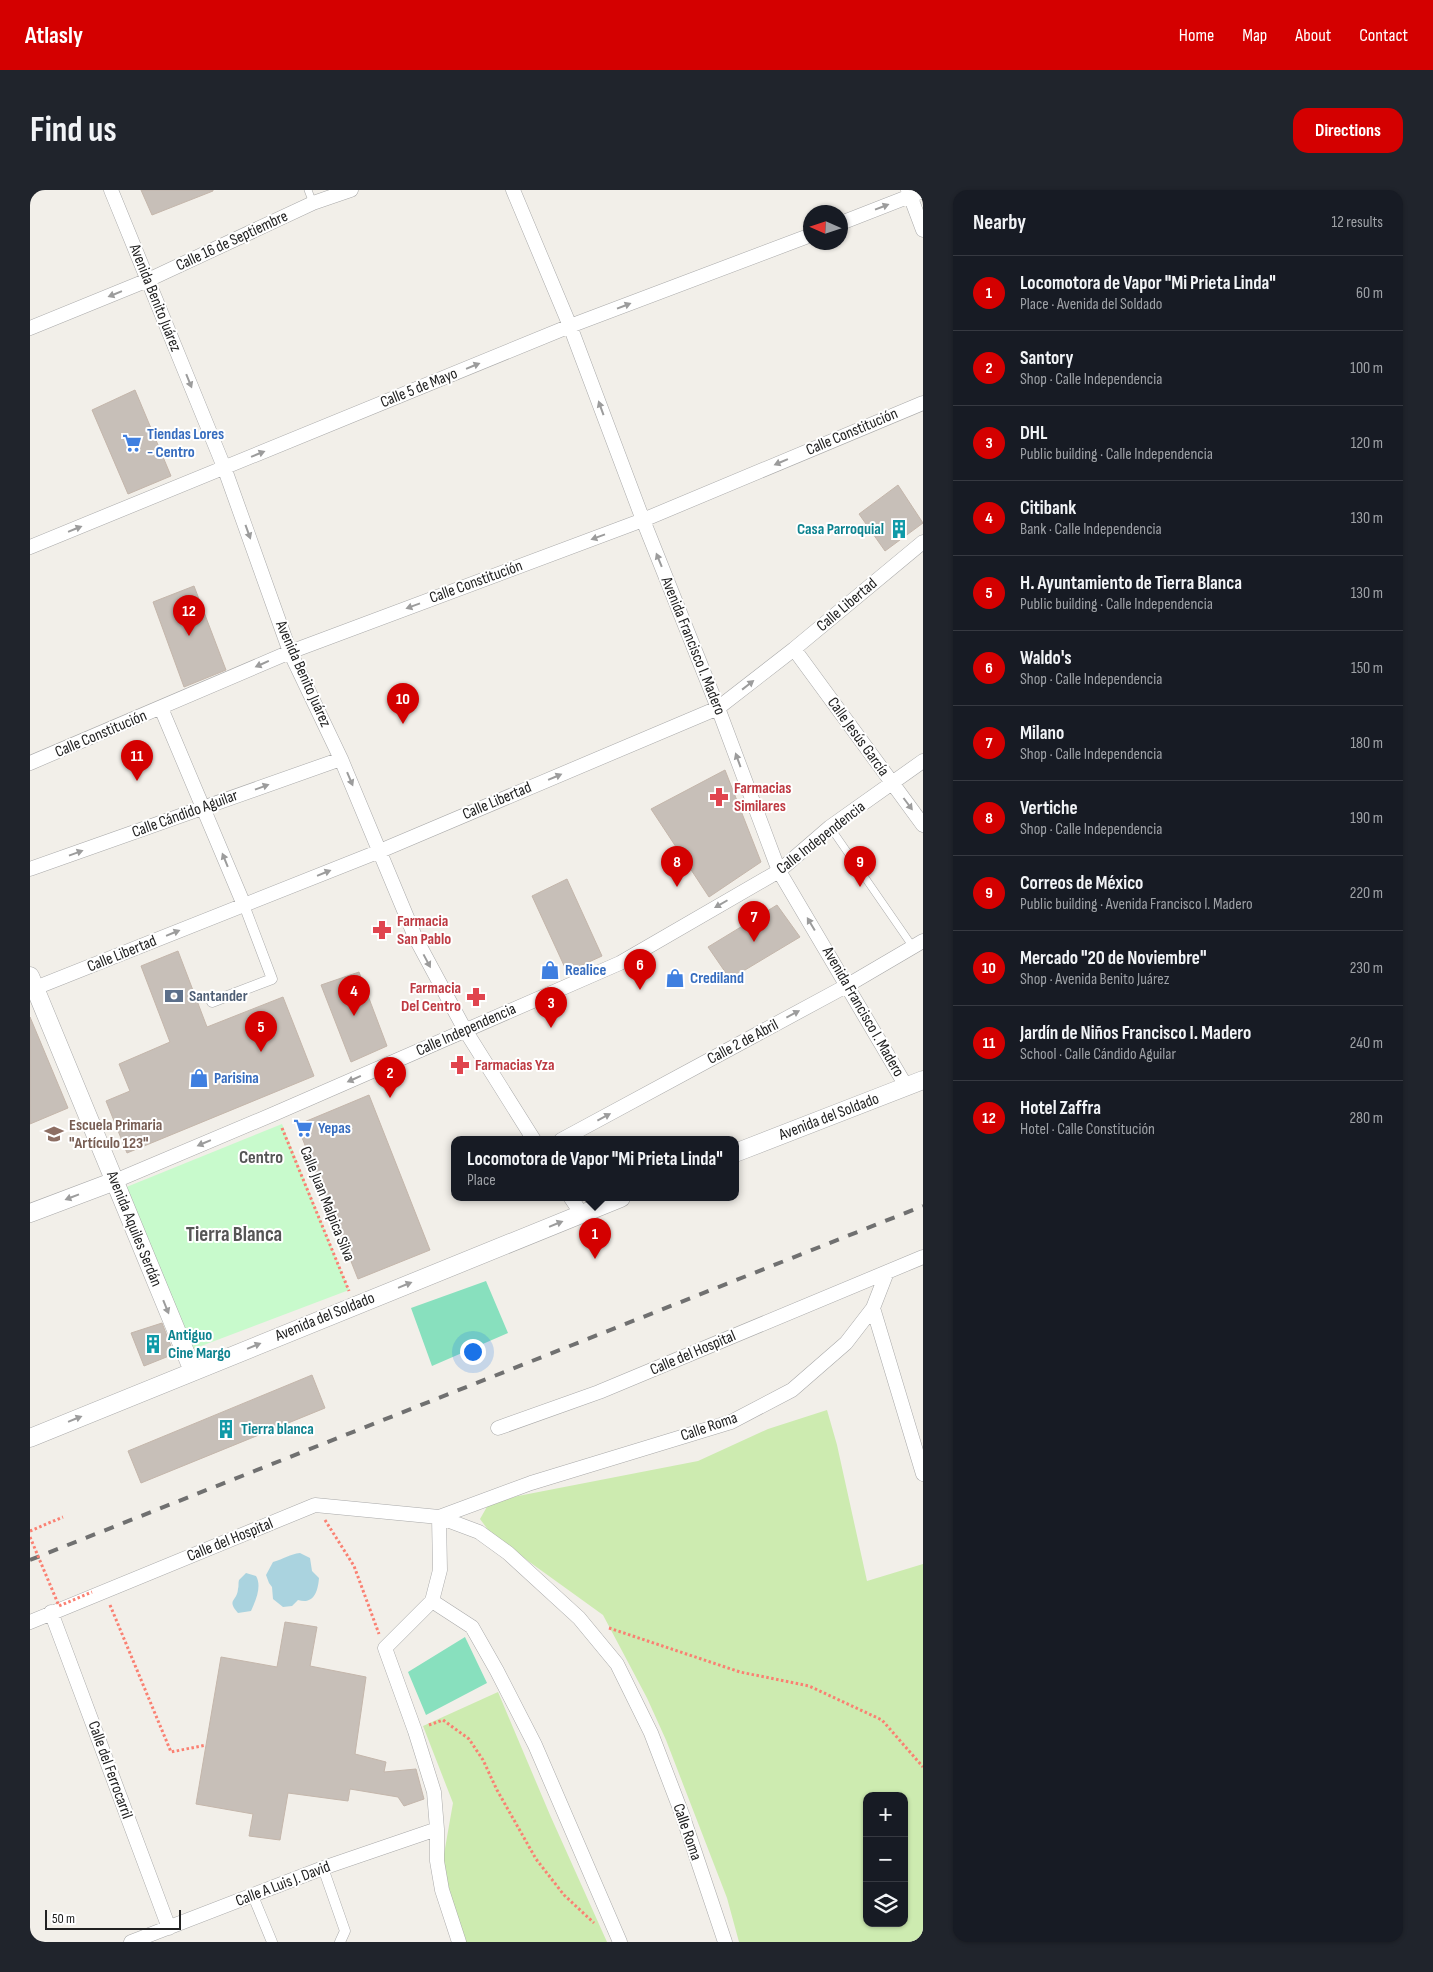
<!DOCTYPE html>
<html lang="en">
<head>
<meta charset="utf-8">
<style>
	body { margin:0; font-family:"Sofia Sans Condensed",sans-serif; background:#20242c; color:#f1f3f6 }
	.controls { position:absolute; right:15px; bottom:15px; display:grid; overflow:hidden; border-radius:10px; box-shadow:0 1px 4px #0004 }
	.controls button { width:45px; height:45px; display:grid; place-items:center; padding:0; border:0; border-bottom:1px solid #363941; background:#171b24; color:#f1f3f6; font:25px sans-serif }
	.compass { position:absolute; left:773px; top:15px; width:45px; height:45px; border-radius:50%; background:#171b24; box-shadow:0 1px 4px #0004; rotate:273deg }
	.scale { position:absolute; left:15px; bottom:12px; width:136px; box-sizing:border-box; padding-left:5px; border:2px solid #222; border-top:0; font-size:14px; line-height:18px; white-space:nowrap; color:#222; -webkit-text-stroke:4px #fff; paint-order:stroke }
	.you { position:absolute; left:442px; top:1161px; width:18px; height:18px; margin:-12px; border:4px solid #fff; border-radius:50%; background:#1a73e8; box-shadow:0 0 0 8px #1a73e833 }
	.badge { display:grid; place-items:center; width:32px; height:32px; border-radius:50%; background:#d40000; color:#fff; font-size:16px; font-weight:700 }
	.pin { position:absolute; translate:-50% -41px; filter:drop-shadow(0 1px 2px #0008) }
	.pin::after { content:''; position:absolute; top:26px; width:18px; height:15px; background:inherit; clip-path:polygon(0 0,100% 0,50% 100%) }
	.popup { position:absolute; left:421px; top:946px; width:288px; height:65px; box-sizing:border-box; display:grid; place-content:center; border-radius:10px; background:#171b24; filter:drop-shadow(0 1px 4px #0005); font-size:16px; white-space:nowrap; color:#9ea1a6 }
	.popup b { font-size:19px; color:#f1f3f6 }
	.popup::after { content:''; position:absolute; left:50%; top:100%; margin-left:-10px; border:10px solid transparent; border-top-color:#171b24 }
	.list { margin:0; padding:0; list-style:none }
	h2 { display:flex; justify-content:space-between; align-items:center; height:65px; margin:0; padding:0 20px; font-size:21px }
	h2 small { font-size:16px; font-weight:400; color:#9ea1a6 }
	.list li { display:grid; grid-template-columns:32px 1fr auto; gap:15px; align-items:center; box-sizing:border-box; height:75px; padding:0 20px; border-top:1px solid #363941 }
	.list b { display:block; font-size:19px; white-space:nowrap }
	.list p { margin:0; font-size:16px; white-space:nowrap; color:#9ea1a6 }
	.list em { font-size:16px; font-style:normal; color:#9ea1a6 }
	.icon { flex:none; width:28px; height:28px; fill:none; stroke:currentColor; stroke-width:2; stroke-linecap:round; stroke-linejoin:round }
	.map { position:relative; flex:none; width:893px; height:1752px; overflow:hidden; border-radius:15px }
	header { display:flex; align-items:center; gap:30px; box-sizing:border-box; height:70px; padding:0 25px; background:#d40000; color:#fff }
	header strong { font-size:24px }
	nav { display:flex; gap:28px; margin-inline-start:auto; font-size:18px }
	.intro { display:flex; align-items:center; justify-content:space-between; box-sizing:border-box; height:120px; padding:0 30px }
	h1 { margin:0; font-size:35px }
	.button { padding:12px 22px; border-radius:15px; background:#d40000; color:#fff; font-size:18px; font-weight:700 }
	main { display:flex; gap:30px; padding:0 30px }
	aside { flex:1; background:#171b24; border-radius:15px; box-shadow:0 1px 4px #0004 }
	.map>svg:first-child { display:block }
	.grass { fill:#cdebb0; fill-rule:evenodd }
	.park { fill:#c8facc }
	.pitch { fill:#88e0be }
	.water { fill:#aad3df }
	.building { fill:#c7bfb8; stroke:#c4b6ab }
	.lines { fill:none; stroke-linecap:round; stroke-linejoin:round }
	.service-casing { stroke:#a9a9a9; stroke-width:8 }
	.pedestrian-casing { stroke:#a9a9a9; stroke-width:11 }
	.minor-casing { stroke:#a9a9a9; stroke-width:15 }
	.tertiary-casing { stroke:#a9a9a9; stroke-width:19 }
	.path { stroke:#fa8072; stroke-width:3; stroke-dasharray:2.5 2.5; stroke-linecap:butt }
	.service { stroke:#fff; stroke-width:7 }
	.pedestrian { stroke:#fff; stroke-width:10 }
	.minor { stroke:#fff; stroke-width:14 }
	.tertiary { stroke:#fff; stroke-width:18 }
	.rail { stroke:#707070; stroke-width:4; stroke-dasharray:10 10; stroke-linecap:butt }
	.path-bridge { stroke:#fa8072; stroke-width:3; stroke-dasharray:2.5 2.5; stroke-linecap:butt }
	.oneway { fill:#9c9c9c }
	.labels { text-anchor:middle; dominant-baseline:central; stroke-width:4; stroke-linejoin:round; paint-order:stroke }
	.street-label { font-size:16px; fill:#222; stroke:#fff }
	.shop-label { font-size:16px; font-weight:bold; fill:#366cbe; stroke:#fff; text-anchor:start }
	.culture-label { font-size:16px; font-weight:bold; fill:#0d838f; stroke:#fff; text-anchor:start }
	.health-label { font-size:16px; font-weight:bold; fill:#be3a42; stroke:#fff; text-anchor:start }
	.service-label { font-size:16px; font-weight:bold; fill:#4e5e75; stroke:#fff; text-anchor:start }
	.education-label { font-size:16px; font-weight:bold; fill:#785e54; stroke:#fff; text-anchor:start }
	.neighbourhood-label { font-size:18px; font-weight:bold; fill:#555; stroke:#fff }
	.district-label { font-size:21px; font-weight:bold; fill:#555; stroke:#fff }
</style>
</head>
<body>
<header>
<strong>Atlasly</strong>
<nav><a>Home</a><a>Map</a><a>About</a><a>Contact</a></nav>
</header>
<div class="intro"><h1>Find us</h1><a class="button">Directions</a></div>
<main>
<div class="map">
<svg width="893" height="1752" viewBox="0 0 893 1752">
	<rect width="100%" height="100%" fill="#f2efe9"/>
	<!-- grass -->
	<path class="grass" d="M797,1220L807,1255L837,1391L893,1374V1752H709L697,1708L636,1550L617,1508L573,1425L462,1345L450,1329L458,1315L488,1306L668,1271L738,1239ZM837,1606H874V1733H837Z
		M468,1502L520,1625L577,1752H436L411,1681L423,1613L393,1536Z"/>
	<!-- park -->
	<path class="park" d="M252,934L319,1100L158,1161L94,998Z"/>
	<!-- pitch -->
	<path class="pitch" d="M456,1091L478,1143L402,1176L381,1118Z
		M435,1447L457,1493L396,1525L378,1482Z"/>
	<!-- water -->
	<path class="water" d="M270,1363L280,1368L282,1381L289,1388C288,1401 284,1415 268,1410L262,1416L253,1417L243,1409L242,1397L239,1393L236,1385L243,1372C254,1369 260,1364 270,1363Z
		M216,1383L226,1386C232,1396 226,1410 221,1421L208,1423C196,1409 207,1412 208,1399C209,1396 208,1393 209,1390Z"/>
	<!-- building -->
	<path class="building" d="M111,0H183V1L122,25Z
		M105,200L141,286L98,304L62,220Z
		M868,295L893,333L855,361L829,324Z
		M164,396L196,480L154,497L123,412Z
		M695,580L731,672L679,707L621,619Z
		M537,689L572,766L537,782L502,706Z
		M747,715L770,747L700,789L678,757Z
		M148,761L177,837L253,807L284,886L97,963L76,911L100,901L89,874L140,852L111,776Z
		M329,782L357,856L321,872L291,795Z
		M0,827L38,918L0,934Z
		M339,905L400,1060L328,1089L267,935Z
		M132,1133L144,1164L114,1176L101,1143Z
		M282,1185L295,1218L111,1293L98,1261Z
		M255,1432L287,1437L280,1476L336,1487L325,1564L356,1572L354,1582L386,1579L394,1609L374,1616L368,1607L320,1599L318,1611L258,1603L250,1650L219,1646L223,1624L166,1614L191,1467L247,1477Z"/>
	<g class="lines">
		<!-- service casing -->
		<g class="service-casing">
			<path id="service" d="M278,0L283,13
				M800,637L883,757"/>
		</g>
		<!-- pedestrian casing -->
		<g class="pedestrian-casing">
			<path id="pedestrian" d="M182,812L242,789L214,715
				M293,1678L315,1741L310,1752
				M223,1706L242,1752"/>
		</g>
		<!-- minor casing -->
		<g class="minor-casing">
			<path id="minor" d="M81,0L194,277L260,462L311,569L386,749L435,840L504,950
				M483,0L540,136L613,330L688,518L749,681L876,896
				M878,0L893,40
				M811,33L893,1
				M0,138L118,90L283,13L321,0
				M0,357L540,136L781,45
				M764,459L893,635
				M131,518L214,715
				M0,573L260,462L613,330L893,213
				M0,679L311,569
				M0,800L350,661L688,518L764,459L893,352
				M531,950L818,795L893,751
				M85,991L246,923L590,773L749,681L800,637L893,571
				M541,1008L551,1023
				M843,1118L893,1284
				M468,1238L569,1202L893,1067
				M409,1327L501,1293L701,1232L762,1200L816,1153L843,1118L857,1082
				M409,1327L410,1380L402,1411L355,1458L385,1541L404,1602L407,1639V1671L412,1700L429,1752
				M402,1411L442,1437L467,1481L505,1555L590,1752
				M21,1422L139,1738
				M0,1432L285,1315L409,1327L449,1342L478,1363L549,1428L587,1474L621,1543L652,1624L695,1752
				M101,1752L293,1678L407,1639"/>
		</g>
		<!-- tertiary casing -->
		<g class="tertiary-casing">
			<path id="tertiary" d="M0,786L163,1181
				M705,963L893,890
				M0,1023L85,991
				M0,1248L591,1008"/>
		</g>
		<!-- path -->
		<path class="path" d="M252,938L319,1101
			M295,1330L324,1376L349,1444
			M0,1341L33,1327
			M80,1415L141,1562L176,1555
			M579,1438L710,1482L779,1496L852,1530L893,1577
			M399,1535L413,1530L439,1549L453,1570L467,1600L506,1669L534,1705L564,1733"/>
		<!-- service -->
		<use href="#service" class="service"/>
		<!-- pedestrian -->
		<use href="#pedestrian" class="pedestrian"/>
		<!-- minor -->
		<use href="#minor" class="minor"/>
		<!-- tertiary -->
		<use href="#tertiary" class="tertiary"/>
		<!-- rail -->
		<path class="rail" d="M0,1370L893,1016"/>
		<!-- path-bridge -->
		<path class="path-bridge" d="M0,1347L29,1416L62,1402"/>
	</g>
	<!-- one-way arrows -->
	<defs><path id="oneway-solid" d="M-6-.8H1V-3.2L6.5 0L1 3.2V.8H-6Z" transform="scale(1.25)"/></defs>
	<g class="oneway">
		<use href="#oneway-solid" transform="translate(852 17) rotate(-21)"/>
		<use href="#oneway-solid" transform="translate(85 104) rotate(158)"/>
		<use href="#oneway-solid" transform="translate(594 116) rotate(-21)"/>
		<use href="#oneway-solid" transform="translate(443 176) rotate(-22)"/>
		<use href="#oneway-solid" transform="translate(159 191) rotate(68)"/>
		<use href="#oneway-solid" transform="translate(571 218) rotate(-110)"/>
		<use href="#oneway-solid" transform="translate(228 264) rotate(-22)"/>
		<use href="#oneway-solid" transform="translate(751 272) rotate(157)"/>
		<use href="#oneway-solid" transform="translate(45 339) rotate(-22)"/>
		<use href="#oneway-solid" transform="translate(218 342) rotate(70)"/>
		<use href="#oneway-solid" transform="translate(568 347) rotate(160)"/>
		<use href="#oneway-solid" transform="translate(629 370) rotate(-112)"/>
		<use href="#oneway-solid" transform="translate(383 416) rotate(160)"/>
		<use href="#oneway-solid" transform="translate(232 474) rotate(156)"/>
		<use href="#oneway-solid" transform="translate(718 495) rotate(-38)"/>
		<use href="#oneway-solid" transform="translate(708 570) rotate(-110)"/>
		<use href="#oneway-solid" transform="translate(525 587) rotate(-23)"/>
		<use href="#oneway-solid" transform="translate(320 589) rotate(67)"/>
		<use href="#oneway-solid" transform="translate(232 597) rotate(-20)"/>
		<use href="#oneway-solid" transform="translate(878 614) rotate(53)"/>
		<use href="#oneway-solid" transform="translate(46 663) rotate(-20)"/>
		<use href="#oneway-solid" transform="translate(195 670) rotate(-112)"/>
		<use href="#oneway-solid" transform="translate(294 683) rotate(-22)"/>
		<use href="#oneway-solid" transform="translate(691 714) rotate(150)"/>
		<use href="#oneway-solid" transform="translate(781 734) rotate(-121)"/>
		<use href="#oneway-solid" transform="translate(143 743) rotate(-22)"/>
		<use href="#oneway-solid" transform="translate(397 771) rotate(62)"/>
		<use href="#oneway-solid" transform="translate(763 824) rotate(-28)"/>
		<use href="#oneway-solid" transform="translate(324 889) rotate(156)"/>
		<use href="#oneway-solid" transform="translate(574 927) rotate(-28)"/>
		<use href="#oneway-solid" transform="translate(174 953) rotate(157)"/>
		<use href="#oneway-solid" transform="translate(42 1007) rotate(159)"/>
		<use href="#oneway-solid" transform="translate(526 1034) rotate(-22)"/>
		<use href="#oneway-solid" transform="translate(375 1095) rotate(-22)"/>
		<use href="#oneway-solid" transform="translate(136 1117) rotate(68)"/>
		<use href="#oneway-solid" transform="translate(224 1156) rotate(-22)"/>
		<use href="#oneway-solid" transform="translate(45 1229) rotate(-22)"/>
	</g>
	<!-- icons -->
	<defs>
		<g id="supermarket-bare" transform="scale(1.5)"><path d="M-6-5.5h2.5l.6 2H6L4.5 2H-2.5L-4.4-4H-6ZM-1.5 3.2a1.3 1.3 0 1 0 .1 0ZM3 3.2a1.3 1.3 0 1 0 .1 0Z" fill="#3f7fe0" stroke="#fff" stroke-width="2.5" paint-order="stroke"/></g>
		<g id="building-bare" transform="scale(1.5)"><path d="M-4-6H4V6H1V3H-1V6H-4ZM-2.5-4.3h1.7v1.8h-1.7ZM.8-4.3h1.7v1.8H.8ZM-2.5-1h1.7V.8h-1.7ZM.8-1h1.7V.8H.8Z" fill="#0f9aa8" stroke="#fff" stroke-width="2.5" paint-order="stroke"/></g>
		<g id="pharmacy-bare" transform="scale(1.5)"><path d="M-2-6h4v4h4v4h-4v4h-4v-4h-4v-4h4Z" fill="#e0444e" stroke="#fff" stroke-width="2.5" paint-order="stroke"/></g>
		<g id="shop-bare" transform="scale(1.5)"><path d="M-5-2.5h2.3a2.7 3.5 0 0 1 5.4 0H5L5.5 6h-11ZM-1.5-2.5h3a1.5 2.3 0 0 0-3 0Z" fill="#3f7fe0" stroke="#fff" stroke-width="2.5" paint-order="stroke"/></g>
		<g id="bank-bare" transform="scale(1.5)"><path d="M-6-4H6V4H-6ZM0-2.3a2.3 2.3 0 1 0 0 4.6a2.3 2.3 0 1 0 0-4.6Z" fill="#5c6f8a" stroke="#fff" stroke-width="2.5" paint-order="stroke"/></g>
		<g id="school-bare" transform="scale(1.5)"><path d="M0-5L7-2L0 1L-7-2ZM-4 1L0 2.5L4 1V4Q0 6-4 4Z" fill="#8d6e63" stroke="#fff" stroke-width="2.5" paint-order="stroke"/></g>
	</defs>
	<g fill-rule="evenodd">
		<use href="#supermarket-bare" x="102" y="253"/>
		<use href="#building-bare" x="869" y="339"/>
		<use href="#pharmacy-bare" x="689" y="607"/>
		<use href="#pharmacy-bare" x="352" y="740"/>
		<use href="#shop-bare" x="520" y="780"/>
		<use href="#shop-bare" x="645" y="788"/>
		<use href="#bank-bare" x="144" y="806"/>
		<use href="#pharmacy-bare" x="446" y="807"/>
		<use href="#pharmacy-bare" x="430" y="875"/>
		<use href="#shop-bare" x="169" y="888"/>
		<use href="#supermarket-bare" x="273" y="938"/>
		<use href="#school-bare" x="24" y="944"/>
		<use href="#building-bare" x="123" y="1154"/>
		<use href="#building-bare" x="196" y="1239"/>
	</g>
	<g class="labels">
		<!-- street labels -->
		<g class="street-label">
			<text transform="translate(202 51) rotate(-25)">Calle 16 de Septiembre</text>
			<text transform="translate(125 108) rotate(68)">Avenida Benito Juárez</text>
			<text transform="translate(389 198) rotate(-22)">Calle 5 de Mayo</text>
			<text transform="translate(822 242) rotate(-23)">Calle Constitución</text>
			<text transform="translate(446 392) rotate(-20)">Calle Constitución</text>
			<text transform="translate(817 415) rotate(-40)">Calle Libertad</text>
			<text transform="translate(663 456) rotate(68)">Avenida Francisco I. Madero</text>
			<text transform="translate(273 484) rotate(66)">Avenida Benito Juárez</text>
			<text transform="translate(71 544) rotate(-23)">Calle Constitución</text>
			<text transform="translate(828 547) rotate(54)">Calle Jesús García</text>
			<text transform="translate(467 611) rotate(-23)">Calle Libertad</text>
			<text transform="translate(155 624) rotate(-20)">Calle Cándido Aguilar</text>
			<text transform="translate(791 648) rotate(-38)">Calle Independencia</text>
			<text transform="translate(92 764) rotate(-22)">Calle Libertad</text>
			<text transform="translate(833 822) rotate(60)">Avenida Francisco I. Madero</text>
			<text transform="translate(436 840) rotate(-24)">Calle Independencia</text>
			<text transform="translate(713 852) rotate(-28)">Calle 2 de Abril</text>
			<text transform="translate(799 927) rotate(-21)">Avenida del Soldado</text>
			<text transform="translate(297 1014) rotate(68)">Calle Juan Malpica Silva</text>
			<text transform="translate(104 1039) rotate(68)">Avenida Aquiles Serdán</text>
			<text transform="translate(295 1127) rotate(-22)">Avenida del Soldado</text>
			<text transform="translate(663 1163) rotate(-23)">Calle del Hospital</text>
			<text transform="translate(679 1237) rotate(-19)">Calle Roma</text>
			<text transform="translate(200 1350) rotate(-22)">Calle del Hospital</text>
			<text transform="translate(80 1580) rotate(70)">Calle del Ferrocarril</text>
			<text transform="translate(657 1642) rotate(71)">Calle Roma</text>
			<text transform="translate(253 1694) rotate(-21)">Calle A Luis J. David</text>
		</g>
		<!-- shop labels -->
		<g class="shop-label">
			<text x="117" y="244">Tiendas Lores<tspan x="117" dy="18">- Centro</tspan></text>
			<text x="535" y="780">Realice</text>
			<text x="660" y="788">Crediland</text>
			<text x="184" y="888">Parisina</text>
			<text x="288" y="938">Yepas</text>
		</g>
		<!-- culture labels -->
		<g class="culture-label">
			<text x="854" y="339" text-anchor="end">Casa Parroquial</text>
			<text x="138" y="1145">Antiguo<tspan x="138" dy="18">Cine Margo</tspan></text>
			<text x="211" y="1239">Tierra blanca</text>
		</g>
		<!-- health labels -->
		<g class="health-label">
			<text x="704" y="598">Farmacias<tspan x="704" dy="18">Similares</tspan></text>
			<text x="367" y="731">Farmacia<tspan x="367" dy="18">San Pablo</tspan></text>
			<text x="431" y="798" text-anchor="end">Farmacia<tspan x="431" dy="18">Del Centro</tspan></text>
			<text x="445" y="875">Farmacias Yza</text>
		</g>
		<!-- service labels -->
		<g class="service-label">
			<text x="159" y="806">Santander</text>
		</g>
		<!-- education labels -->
		<g class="education-label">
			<text x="39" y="935">Escuela Primaria<tspan x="39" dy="18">"Artículo 123"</tspan></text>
		</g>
		<!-- neighbourhood labels -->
		<g class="neighbourhood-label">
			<text x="231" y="967">Centro</text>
		</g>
		<!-- district labels -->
		<g class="district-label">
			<text x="204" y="1044">Tierra Blanca</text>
		</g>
	</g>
</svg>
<div class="controls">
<button>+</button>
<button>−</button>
<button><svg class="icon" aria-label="layers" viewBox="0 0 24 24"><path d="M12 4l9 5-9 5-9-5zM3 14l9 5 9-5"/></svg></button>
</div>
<svg class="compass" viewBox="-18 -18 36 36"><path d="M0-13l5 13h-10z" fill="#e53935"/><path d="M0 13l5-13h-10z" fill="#9ea1a6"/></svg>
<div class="scale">50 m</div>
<div class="you"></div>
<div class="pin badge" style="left:565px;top:1069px">1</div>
<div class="popup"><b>Locomotora de Vapor &quot;Mi Prieta Linda&quot;</b>Place</div>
<div class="pin badge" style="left:360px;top:908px">2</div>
<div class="pin badge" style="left:521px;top:838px">3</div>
<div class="pin badge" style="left:324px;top:826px">4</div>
<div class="pin badge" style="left:231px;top:862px">5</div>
<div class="pin badge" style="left:610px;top:800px">6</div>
<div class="pin badge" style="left:724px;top:752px">7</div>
<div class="pin badge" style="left:647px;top:697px">8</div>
<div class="pin badge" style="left:830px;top:697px">9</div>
<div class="pin badge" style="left:373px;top:534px">10</div>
<div class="pin badge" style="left:107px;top:591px">11</div>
<div class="pin badge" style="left:159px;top:446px">12</div>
</div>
<aside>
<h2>Nearby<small>12 results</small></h2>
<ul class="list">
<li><span class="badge">1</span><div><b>Locomotora de Vapor &quot;Mi Prieta Linda&quot;</b><p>Place · Avenida del Soldado</p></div><em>60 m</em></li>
<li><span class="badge">2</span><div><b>Santory</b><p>Shop · Calle Independencia</p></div><em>100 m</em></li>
<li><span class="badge">3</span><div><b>DHL</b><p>Public building · Calle Independencia</p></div><em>120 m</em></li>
<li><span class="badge">4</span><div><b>Citibank</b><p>Bank · Calle Independencia</p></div><em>130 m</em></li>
<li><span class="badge">5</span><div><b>H. Ayuntamiento de Tierra Blanca</b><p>Public building · Calle Independencia</p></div><em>130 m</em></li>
<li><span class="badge">6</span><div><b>Waldo's</b><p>Shop · Calle Independencia</p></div><em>150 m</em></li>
<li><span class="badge">7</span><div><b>Milano</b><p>Shop · Calle Independencia</p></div><em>180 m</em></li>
<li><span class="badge">8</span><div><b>Vertiche</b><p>Shop · Calle Independencia</p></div><em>190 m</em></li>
<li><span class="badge">9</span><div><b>Correos de México</b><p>Public building · Avenida Francisco I. Madero</p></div><em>220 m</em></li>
<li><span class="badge">10</span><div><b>Mercado &quot;20 de Noviembre&quot;</b><p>Shop · Avenida Benito Juárez</p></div><em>230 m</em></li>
<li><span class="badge">11</span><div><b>Jardín de Niños Francisco I. Madero</b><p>School · Calle Cándido Aguilar</p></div><em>240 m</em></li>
<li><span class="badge">12</span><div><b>Hotel Zaffra</b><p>Hotel · Calle Constitución</p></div><em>280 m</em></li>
</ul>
</aside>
</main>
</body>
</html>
